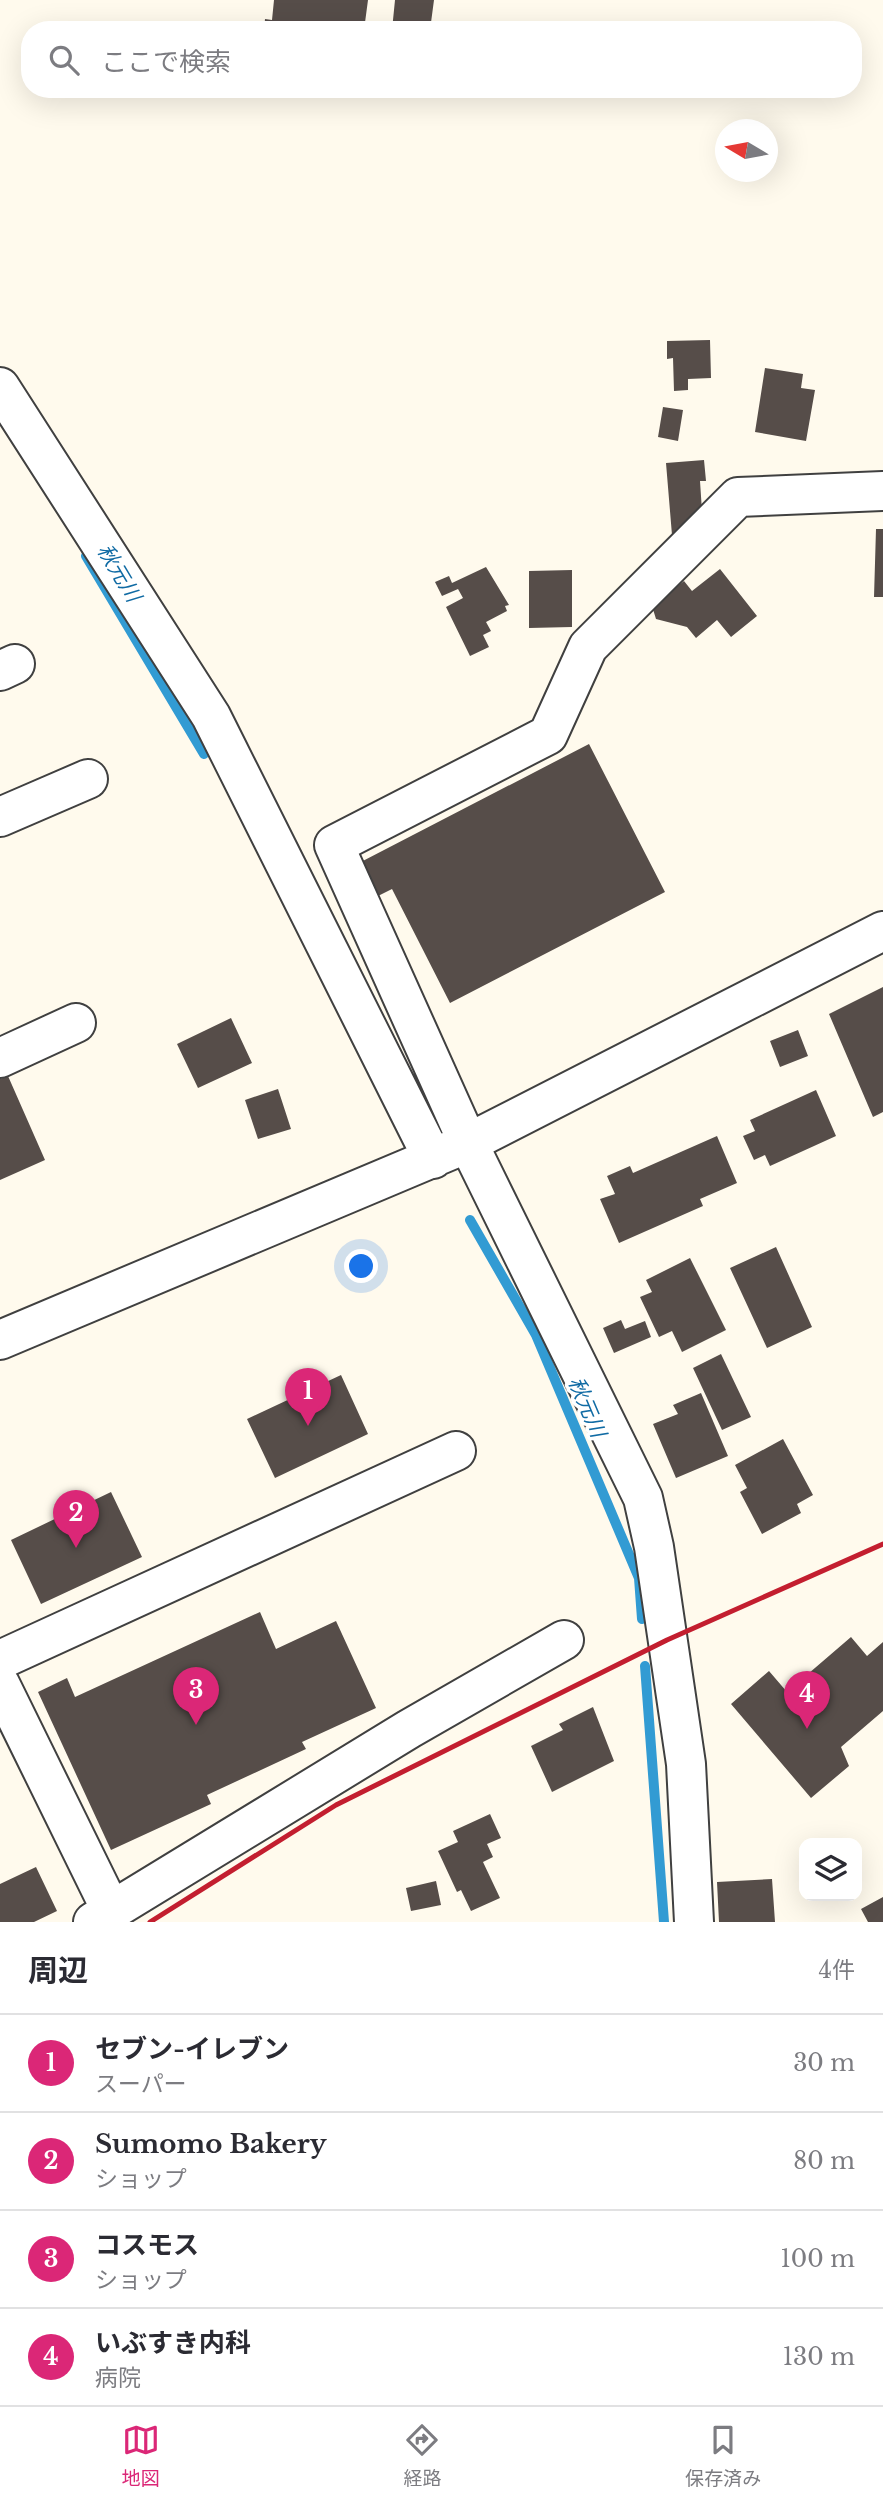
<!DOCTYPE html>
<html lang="ja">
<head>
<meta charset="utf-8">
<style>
	body { margin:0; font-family:"Libre Baskerville","Noto Sans JP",serif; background:#f7f7f7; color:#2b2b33 }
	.controls { position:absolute; right:21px; bottom:21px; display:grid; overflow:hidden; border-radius:14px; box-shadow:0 7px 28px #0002 }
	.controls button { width:63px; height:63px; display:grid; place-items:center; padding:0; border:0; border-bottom:2px solid #e1e1e2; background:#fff; color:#2b2b33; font:35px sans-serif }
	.compass { position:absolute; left:715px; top:119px; width:63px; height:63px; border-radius:50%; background:#fff; box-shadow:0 7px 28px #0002; rotate:280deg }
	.you { position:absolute; left:362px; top:1267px; width:24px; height:24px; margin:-18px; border:5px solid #fff; border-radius:50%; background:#1a73e8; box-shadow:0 0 0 10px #1a73e833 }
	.badge { display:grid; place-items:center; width:46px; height:46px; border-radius:50%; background:#db2777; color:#fff; font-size:23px; font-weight:700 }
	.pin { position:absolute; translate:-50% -58px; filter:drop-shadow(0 2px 4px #0008) }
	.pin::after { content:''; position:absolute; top:37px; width:24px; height:21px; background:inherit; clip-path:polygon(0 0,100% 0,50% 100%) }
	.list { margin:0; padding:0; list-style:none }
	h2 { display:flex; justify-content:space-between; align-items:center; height:91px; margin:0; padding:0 28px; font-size:30px }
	h2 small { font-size:23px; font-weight:400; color:#7c7c81 }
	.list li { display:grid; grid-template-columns:46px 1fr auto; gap:21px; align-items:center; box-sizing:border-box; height:98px; padding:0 28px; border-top:2px solid #e1e1e2 }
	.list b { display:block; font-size:26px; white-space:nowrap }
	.list p { margin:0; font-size:23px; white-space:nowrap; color:#7c7c81 }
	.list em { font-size:23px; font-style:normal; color:#7c7c81 }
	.icon { flex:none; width:38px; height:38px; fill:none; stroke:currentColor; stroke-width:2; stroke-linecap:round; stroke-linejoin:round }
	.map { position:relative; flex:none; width:883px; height:1922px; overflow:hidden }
	.search { position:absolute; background:#fff; box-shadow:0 7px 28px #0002; left:21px; right:21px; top:21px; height:77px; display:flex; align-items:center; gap:18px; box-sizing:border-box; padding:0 24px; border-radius:28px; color:#7c7c81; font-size:26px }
	.sheet { height:483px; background:#fff }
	nav { display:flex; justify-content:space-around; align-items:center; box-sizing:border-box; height:98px; border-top:2px solid #e1e1e2; background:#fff; font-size:19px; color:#7c7c81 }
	nav a { display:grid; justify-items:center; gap:4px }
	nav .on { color:#db2777 }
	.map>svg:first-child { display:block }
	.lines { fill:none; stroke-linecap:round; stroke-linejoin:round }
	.stream { stroke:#329bd3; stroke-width:10 }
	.building { fill:#564d49 }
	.minor-casing { stroke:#404040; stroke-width:42 }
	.minor { stroke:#fff; stroke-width:38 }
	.rail { stroke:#c31e2f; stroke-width:5 }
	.labels { text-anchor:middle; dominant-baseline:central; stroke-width:7; stroke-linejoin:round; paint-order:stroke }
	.water-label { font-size:21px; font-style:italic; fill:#106ba4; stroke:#fff }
</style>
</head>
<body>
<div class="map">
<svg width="883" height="1922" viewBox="0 0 883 1922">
	<rect width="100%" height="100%" fill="#fffaed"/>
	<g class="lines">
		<!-- stream -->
		<path class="stream" d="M86,556L204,754
			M470,1220L536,1335L639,1578L642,1619
			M645,1666L664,1922"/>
	</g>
	<!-- building -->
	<path class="building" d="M274,0H368L364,30H264L265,19L272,20Z
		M395,0H434L430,30H392Z
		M710,340L711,378L688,379V390L674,391L673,358L667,359V341Z
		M765,368L803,374L801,388L815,390L806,441L755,432Z
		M663,407L683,410L678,441L658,437Z
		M704,460L706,481H700L702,511L688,534L672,535L666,463Z
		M876,529H883V597H874Z
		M486,567L509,605L505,606L507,611L486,622L491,631L483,635L489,647L470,656L446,607L463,598L458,589L442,596L435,582L449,576L452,583Z
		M720,569L757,616L731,637L717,620L696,638L687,627L656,619L652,606L684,581L692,591Z
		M572,570V627L529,628V571Z
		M589,744L665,892L450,1003L392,889L374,898L357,864Z
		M883,987V1112L873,1117L829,1014Z
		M231,1018L252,1063L198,1088L177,1044Z
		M798,1030L808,1056L780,1067L770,1041Z
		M8,1076L45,1160L0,1180V1079Z
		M278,1089L291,1129L258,1139L245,1100Z
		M816,1090L836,1136L770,1166L765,1155L754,1160L743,1136L755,1131L750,1120Z
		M717,1136L737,1183L700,1199L703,1206L619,1243L600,1199L615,1194L607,1176L630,1166L633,1173Z
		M776,1247L812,1327L767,1348L730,1268Z
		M690,1258L726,1330L682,1352L672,1331L659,1337L640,1297L652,1292L646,1280Z
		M621,1320L625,1329L645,1321L651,1337L614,1353L603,1328Z
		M721,1354L751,1417L722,1430L693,1368Z
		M341,1375L368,1434L275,1478L247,1419Z
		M701,1393L728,1456L676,1478L653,1424L678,1414L673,1405Z
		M783,1439L813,1495L797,1504L801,1513L762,1534L740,1492L747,1488L735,1465Z
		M111,1492L142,1557L41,1604L11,1540Z
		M260,1612L276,1649L336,1621L376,1708L302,1742L306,1749L207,1795L211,1804L111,1850L38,1692L67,1678L75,1697Z
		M851,1637L867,1656L883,1642V1711L841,1747L849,1766L811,1798L731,1704L769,1671L787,1692Z
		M593,1707L614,1761L552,1792L531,1746L563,1730L559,1724Z
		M490,1814L501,1838L487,1844L493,1857L483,1862L500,1898L471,1911L461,1890L457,1892L438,1851L458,1842L453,1831Z
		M36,1867L57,1911L34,1922H0V1884Z
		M772,1879L775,1922H719L717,1882Z
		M436,1881L441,1905L411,1911L406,1888Z
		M883,1897V1922H868L861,1909Z"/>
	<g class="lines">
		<!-- minor casing -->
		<g class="minor-casing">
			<path id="minor" d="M0,387L211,716L433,1159
				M0,671L15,664
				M0,817L88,779
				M0,1058L76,1023
				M0,1340L468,1143L883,931
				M0,1660L456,1451
				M0,1684L112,1912
				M93,1922L409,1729L564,1640
				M694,1922L686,1764L654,1547L643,1498L468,1143L334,845L548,735L588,647L738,497L883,491"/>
		</g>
		<!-- minor -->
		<use href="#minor" class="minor"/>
		<!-- rail -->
		<path class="rail" d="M150,1922L336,1805L667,1640L883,1544"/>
	</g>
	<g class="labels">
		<!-- water labels -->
		<g class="water-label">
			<text transform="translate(119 573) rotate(59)">秋元川</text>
			<text transform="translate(587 1407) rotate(67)">秋元川</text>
		</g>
	</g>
</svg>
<div class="controls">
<button><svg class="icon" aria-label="layers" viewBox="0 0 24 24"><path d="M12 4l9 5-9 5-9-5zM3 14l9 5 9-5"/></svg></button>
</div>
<svg class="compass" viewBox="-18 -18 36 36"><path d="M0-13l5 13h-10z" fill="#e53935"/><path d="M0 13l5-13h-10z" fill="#7c7c81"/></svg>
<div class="you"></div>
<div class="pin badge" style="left:308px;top:1426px">1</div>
<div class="pin badge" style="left:76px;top:1548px">2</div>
<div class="pin badge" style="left:196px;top:1725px">3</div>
<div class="pin badge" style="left:807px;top:1729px">4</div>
<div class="search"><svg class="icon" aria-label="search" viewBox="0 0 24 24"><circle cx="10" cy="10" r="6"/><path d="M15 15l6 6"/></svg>ここで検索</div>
</div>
<section class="sheet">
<h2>周辺<small>4件</small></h2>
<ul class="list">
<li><span class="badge">1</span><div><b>セブン-イレブン</b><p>スーパー</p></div><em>30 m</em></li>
<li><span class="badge">2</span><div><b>Sumomo Bakery</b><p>ショップ</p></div><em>80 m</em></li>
<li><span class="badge">3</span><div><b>コスモス</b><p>ショップ</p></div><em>100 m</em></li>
<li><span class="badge">4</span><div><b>いぶすき内科</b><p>病院</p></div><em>130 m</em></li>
</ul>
</section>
<nav>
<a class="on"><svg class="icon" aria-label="map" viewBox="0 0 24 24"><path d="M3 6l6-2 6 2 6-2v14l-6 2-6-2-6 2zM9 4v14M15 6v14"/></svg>地図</a>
<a><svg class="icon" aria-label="directions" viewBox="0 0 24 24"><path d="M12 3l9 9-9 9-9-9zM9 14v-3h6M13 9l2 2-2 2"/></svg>経路</a>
<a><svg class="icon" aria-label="saved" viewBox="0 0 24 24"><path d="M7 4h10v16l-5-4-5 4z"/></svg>保存済み</a>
</nav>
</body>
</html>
